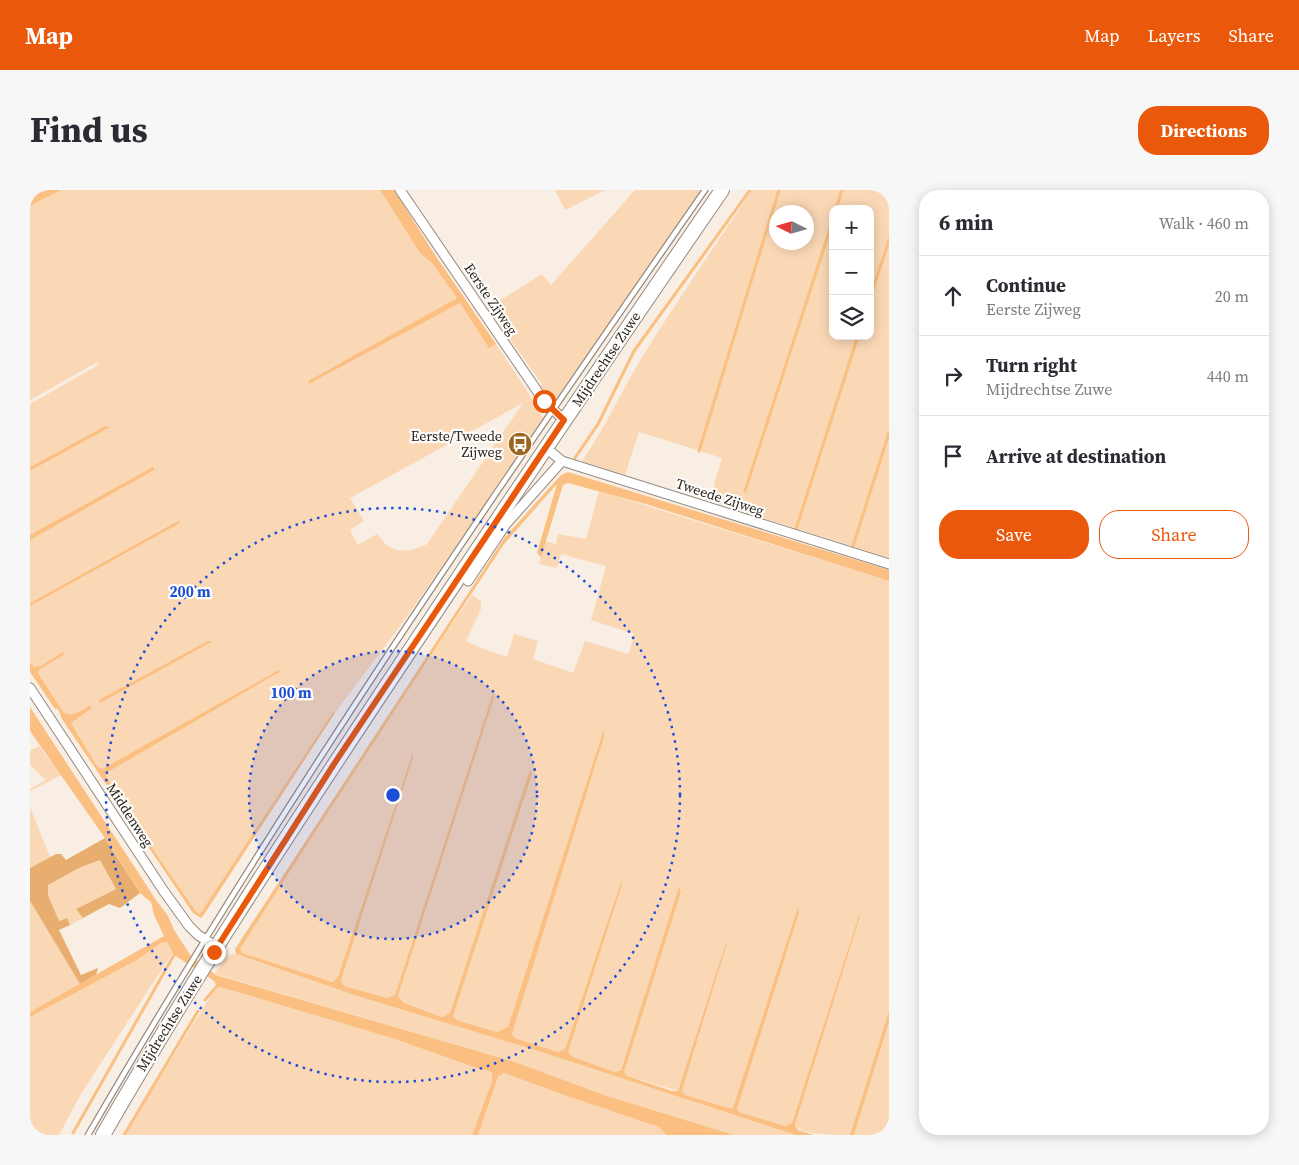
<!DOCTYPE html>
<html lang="en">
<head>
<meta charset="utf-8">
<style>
	body { margin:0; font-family:"Source Serif 4",serif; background:#f7f7f7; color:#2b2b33 }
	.controls { position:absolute; right:15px; top:15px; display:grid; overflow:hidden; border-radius:10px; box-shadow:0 2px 12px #0003 }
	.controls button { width:45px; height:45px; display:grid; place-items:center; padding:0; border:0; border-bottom:1px solid #e1e1e2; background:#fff; color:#2b2b33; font:25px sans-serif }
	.compass { position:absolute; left:739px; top:15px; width:45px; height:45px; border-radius:50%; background:#fff; box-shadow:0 2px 12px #0003; rotate:275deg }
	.stop { position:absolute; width:15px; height:15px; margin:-11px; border:4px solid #ea580c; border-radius:50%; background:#fff }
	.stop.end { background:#ea580c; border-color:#fff; box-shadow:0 1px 5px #0008 }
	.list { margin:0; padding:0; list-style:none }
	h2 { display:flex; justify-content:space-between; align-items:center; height:65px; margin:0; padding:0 20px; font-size:21px }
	h2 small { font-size:16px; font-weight:400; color:#7c7c81 }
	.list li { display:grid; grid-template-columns:32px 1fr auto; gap:15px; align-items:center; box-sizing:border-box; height:80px; padding:0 20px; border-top:1px solid #e1e1e2 }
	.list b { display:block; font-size:19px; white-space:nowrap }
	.list p { margin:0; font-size:16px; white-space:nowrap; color:#7c7c81 }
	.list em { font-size:16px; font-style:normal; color:#7c7c81 }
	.actions { display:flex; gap:10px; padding:15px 20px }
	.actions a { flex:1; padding:11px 0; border:1px solid #ea580c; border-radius:20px; text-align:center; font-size:18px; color:#ea580c }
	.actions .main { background:#ea580c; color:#fff }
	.icon { flex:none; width:28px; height:28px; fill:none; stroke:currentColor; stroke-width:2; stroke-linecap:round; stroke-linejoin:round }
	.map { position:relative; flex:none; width:859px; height:945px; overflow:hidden; border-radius:20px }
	header { display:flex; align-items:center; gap:30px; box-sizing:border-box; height:70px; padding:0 25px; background:#ea580c; color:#fff }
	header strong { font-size:24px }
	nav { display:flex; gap:28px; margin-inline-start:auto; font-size:18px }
	.intro { display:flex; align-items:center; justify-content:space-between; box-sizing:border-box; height:120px; padding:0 30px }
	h1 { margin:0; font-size:35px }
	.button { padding:12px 22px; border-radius:20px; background:#ea580c; color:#fff; font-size:18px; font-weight:700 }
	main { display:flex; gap:30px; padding:0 30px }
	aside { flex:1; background:#fff; border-radius:20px; box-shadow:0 2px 12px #0003 }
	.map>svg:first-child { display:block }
	.green { fill:#fbd8b5; fill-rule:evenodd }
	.forest { fill:#e8ae70 }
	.water { fill:#fabf81 }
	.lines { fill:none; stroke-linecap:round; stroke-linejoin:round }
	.stream { stroke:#fabf81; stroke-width:3 }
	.lane-casing { stroke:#948a80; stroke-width:7 }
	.street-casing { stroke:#948a80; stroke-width:11 }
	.primary-casing { stroke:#948a80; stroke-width:16 }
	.lane { stroke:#fff; stroke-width:4.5 }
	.street { stroke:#fff; stroke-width:9 }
	.primary { stroke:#fff; stroke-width:14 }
	.route { stroke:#ea580c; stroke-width:6 }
	.ring { fill:none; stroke:#1d4ed8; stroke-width:2.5; stroke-dasharray:2.5 5 }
	.labels { text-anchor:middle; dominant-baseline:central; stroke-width:4.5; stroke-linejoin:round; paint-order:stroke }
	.street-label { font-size:14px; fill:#27231f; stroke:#fffdfa }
	.poi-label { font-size:14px; fill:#27231f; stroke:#fffdfa; text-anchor:end }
	.centre { fill:#1d4ed8; stroke:#fffdfa; stroke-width:2.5 }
	.ring-label { font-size:15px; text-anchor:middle; font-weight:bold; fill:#1d4ed8; stroke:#fffdfa; stroke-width:4.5; stroke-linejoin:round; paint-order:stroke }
</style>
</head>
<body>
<header>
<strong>Map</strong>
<nav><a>Map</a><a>Layers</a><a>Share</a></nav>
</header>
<div class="intro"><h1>Find us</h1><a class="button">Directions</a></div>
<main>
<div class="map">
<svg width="859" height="945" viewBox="0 0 859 945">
	<rect width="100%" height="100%" fill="#f9eee3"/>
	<!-- green -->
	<path class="green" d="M31,0H350L390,63L402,73L427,108L278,191L279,194L430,113L459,157L466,154L499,204L514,230L376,428L305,523L303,522L171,724L167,723L120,655L76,586L78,582L249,480L72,579L67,576L41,533L62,518L60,515C52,520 44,527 34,523L8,483L10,479L34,465L33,462L12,475L4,477L0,472V416L150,332L148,330L0,413V350L124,279L123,278L0,345V281L79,237L75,236L0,277V214L70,174L66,173L0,210V16ZM493,213L397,354C385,360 370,364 358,356C354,353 351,348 347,344L328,355L320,340L334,331L320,308Z
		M525,0H575L535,20Z
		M605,0H671L572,146L525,212H520L509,200L512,194L458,118L512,84L521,95Z
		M722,0H859V368L679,311L692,268L609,242L595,285L552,271C575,238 591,202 611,169C646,112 685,56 722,0ZM803,19H840V146H803ZM746,22H776V52H746Z
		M569,301L859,391V821L820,945C804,945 775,945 765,936L829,726L762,933L755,936L709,922L707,919L769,723L768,718L704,918H699L655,905L652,900L696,757V751L648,901L597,886L593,882L651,702L650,698L591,879L585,882L543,867L538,862L592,695L591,693L535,860L529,862L485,848L482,844L569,563L574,541L478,837L468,842L427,830L423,826L502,584L501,581L420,823L412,827L374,813L368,806L464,508L463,504L365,805L357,808L314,796L311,790L382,564L308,787L304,792L212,763L210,759C286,640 362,522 442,405L451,411V419L436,451L451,458L477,467L484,444L508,451L503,469L543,483L555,451L599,464L604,444L561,430L576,376L531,364L527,378L509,374L515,351L526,354L528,344L556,349Z
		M9,556L31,585L0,601V599L16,590L0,575V561Z
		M0,617L20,667L0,678Z
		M70,669L86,699L46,719L53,728L40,735L37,729L29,731L18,705V695L51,677Z
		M0,711L50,794L0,822Z
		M137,752L143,762L51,904L29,945H0V827L107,770L131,753Z
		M202,763L324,805L505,860L767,945H704L574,905L485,872L185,784L198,765L201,766Z
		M187,796L365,849L446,878L462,882V890L442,945H94Z
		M859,832V945H824Z
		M474,883L531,904L629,937L636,945H448L468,887Z"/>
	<!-- forest -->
	<path class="forest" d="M75,648L110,703L90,718L79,714L53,728L46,719L86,699L70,670L51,677L18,695V705L29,731L37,728L40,735L29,740L51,785L68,778L66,785L50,794L0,711V678L26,664H31L36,670Z"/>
	<!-- water -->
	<path class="water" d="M1,0H31L0,16V1Z
		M350,0H364L405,65L466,154L459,158L430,113L279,194L278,191L427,108L402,73L390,63Z
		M75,236L80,237L0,281V277Z
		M123,277L124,280L0,350V345Z
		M538,282L859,380V391L619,315L538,293L533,295L511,367L507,363L527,294L474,354L291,633L210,759L212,763L303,792L308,787L383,562V567L311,790L314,796L357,808L365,805L463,503L464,508L368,806L374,813L412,827L420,823L500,580L502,584L423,826L427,830L467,842L478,837L574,539V547L569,563L482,844L485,848L528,862L535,859L591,692L592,695L538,862L543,867L585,882L591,880L649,697L651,702L594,882L597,886L642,901H648L697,749L696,757L652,900L655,905L699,918H703L768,717L769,723L707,919L709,922L755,936L762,933L830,722L829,729L765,935L768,940L784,945H766L505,860L324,805L206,764L205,759L475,347L531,285Z
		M149,330L150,333L0,416V413Z
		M178,451H183L70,513L69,510Z
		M33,462L34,465L10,479L8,483L34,523C44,527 52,520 60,515L62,518L41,533L67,576L72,579L249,480L251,481L78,582L76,586L120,655L167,723L170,724L303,522L305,523L175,723L171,728L163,723L32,529L28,519H25L0,482V472L4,477L12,475Z
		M0,517L126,710L138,726L144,740L161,766L186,785L485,872L574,905L704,945H636L629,937L531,904L474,883L468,887L448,945H442L462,891V882L446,878L365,849L187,796L183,790L144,765L137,752L131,753L107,770L0,827V822L134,746L124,725L121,712L110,703L82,658L0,541Z
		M859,821V832L824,945H820Z"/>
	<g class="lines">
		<!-- stream -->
		<path class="stream" d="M806,19L812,0
			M840,108L859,50
			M669,261L749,0
			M545,268L568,234L604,161L720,0
			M715,301L803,30
			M766,339L828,146
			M823,356L859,243
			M175,810L187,796
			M43,943L144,765
			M94,945L168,821"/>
		<!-- lane casing -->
		<g class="lane-casing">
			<path id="lane" d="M58,945C247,619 460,309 675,0"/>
		</g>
		<!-- street casing -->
		<g class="street-casing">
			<path id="street" d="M370,0L514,211L534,230
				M516,258L532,271L859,374
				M438,391L476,334L532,271
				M0,498L133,700L159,736L168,745L187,757"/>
		</g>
		<!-- primary casing -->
		<g class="primary-casing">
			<path id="primary" d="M73,945C158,797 251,655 345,513C459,341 575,170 692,0"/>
		</g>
		<!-- lane -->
		<use href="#lane" class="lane"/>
		<!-- street -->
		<use href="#street" class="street"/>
		<!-- primary -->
		<use href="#primary" class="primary"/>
	</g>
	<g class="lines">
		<!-- route -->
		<path class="route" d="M184,762L306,571L534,230L514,211"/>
	</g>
	<!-- distance rings -->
	<circle cx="363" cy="605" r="144" fill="#1d4ed8" fill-opacity=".12"/>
	<g class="ring">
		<circle cx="363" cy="605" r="144"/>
		<circle cx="363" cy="605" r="287"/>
	</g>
	<!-- icons -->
	<defs>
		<g id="bus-disc" transform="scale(1.25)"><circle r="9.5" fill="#9b641f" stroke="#fffdfa"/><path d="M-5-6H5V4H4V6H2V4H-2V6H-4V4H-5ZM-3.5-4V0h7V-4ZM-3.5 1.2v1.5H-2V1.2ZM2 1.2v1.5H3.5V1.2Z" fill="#fff"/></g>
	</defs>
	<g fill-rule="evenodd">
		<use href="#bus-disc" x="490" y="254"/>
	</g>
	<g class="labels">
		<!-- street labels -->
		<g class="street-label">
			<text transform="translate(461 109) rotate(56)">Eerste Zijweg</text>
			<text transform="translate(576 169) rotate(-56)">Mijdrechtse Zuwe</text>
			<text transform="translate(690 307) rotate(18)">Tweede Zijweg</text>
			<text transform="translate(100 625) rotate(57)">Middenweg</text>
			<text transform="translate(139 833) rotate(-58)">Mijdrechtse Zuwe</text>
		</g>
		<!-- poi labels -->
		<g class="poi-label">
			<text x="472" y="246">Eerste/Tweede<tspan x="472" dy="16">Zijweg</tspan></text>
		</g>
	</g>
	<circle cx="363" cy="605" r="8" class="centre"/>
	<g class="ring-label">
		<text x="160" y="407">200 m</text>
		<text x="261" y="508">100 m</text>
	</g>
</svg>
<div class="controls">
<button>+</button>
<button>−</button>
<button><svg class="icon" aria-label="layers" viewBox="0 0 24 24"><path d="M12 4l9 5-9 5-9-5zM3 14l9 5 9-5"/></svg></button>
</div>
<svg class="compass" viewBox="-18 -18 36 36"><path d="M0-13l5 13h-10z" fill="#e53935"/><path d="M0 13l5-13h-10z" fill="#7c7c81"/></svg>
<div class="stop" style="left:514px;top:211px"></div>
<div class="stop end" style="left:184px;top:762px"></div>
</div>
<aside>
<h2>6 min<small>Walk · 460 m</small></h2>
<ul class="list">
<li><svg class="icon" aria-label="ahead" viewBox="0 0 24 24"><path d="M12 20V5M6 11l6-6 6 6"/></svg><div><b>Continue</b><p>Eerste Zijweg</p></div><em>20 m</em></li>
<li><svg class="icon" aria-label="right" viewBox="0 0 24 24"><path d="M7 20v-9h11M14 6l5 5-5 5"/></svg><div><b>Turn right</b><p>Mijdrechtse Zuwe</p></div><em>440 m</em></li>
<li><svg class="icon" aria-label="arrive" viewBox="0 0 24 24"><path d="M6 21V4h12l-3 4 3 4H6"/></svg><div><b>Arrive at destination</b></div></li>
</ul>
<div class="actions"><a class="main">Save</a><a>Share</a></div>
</aside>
</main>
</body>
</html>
